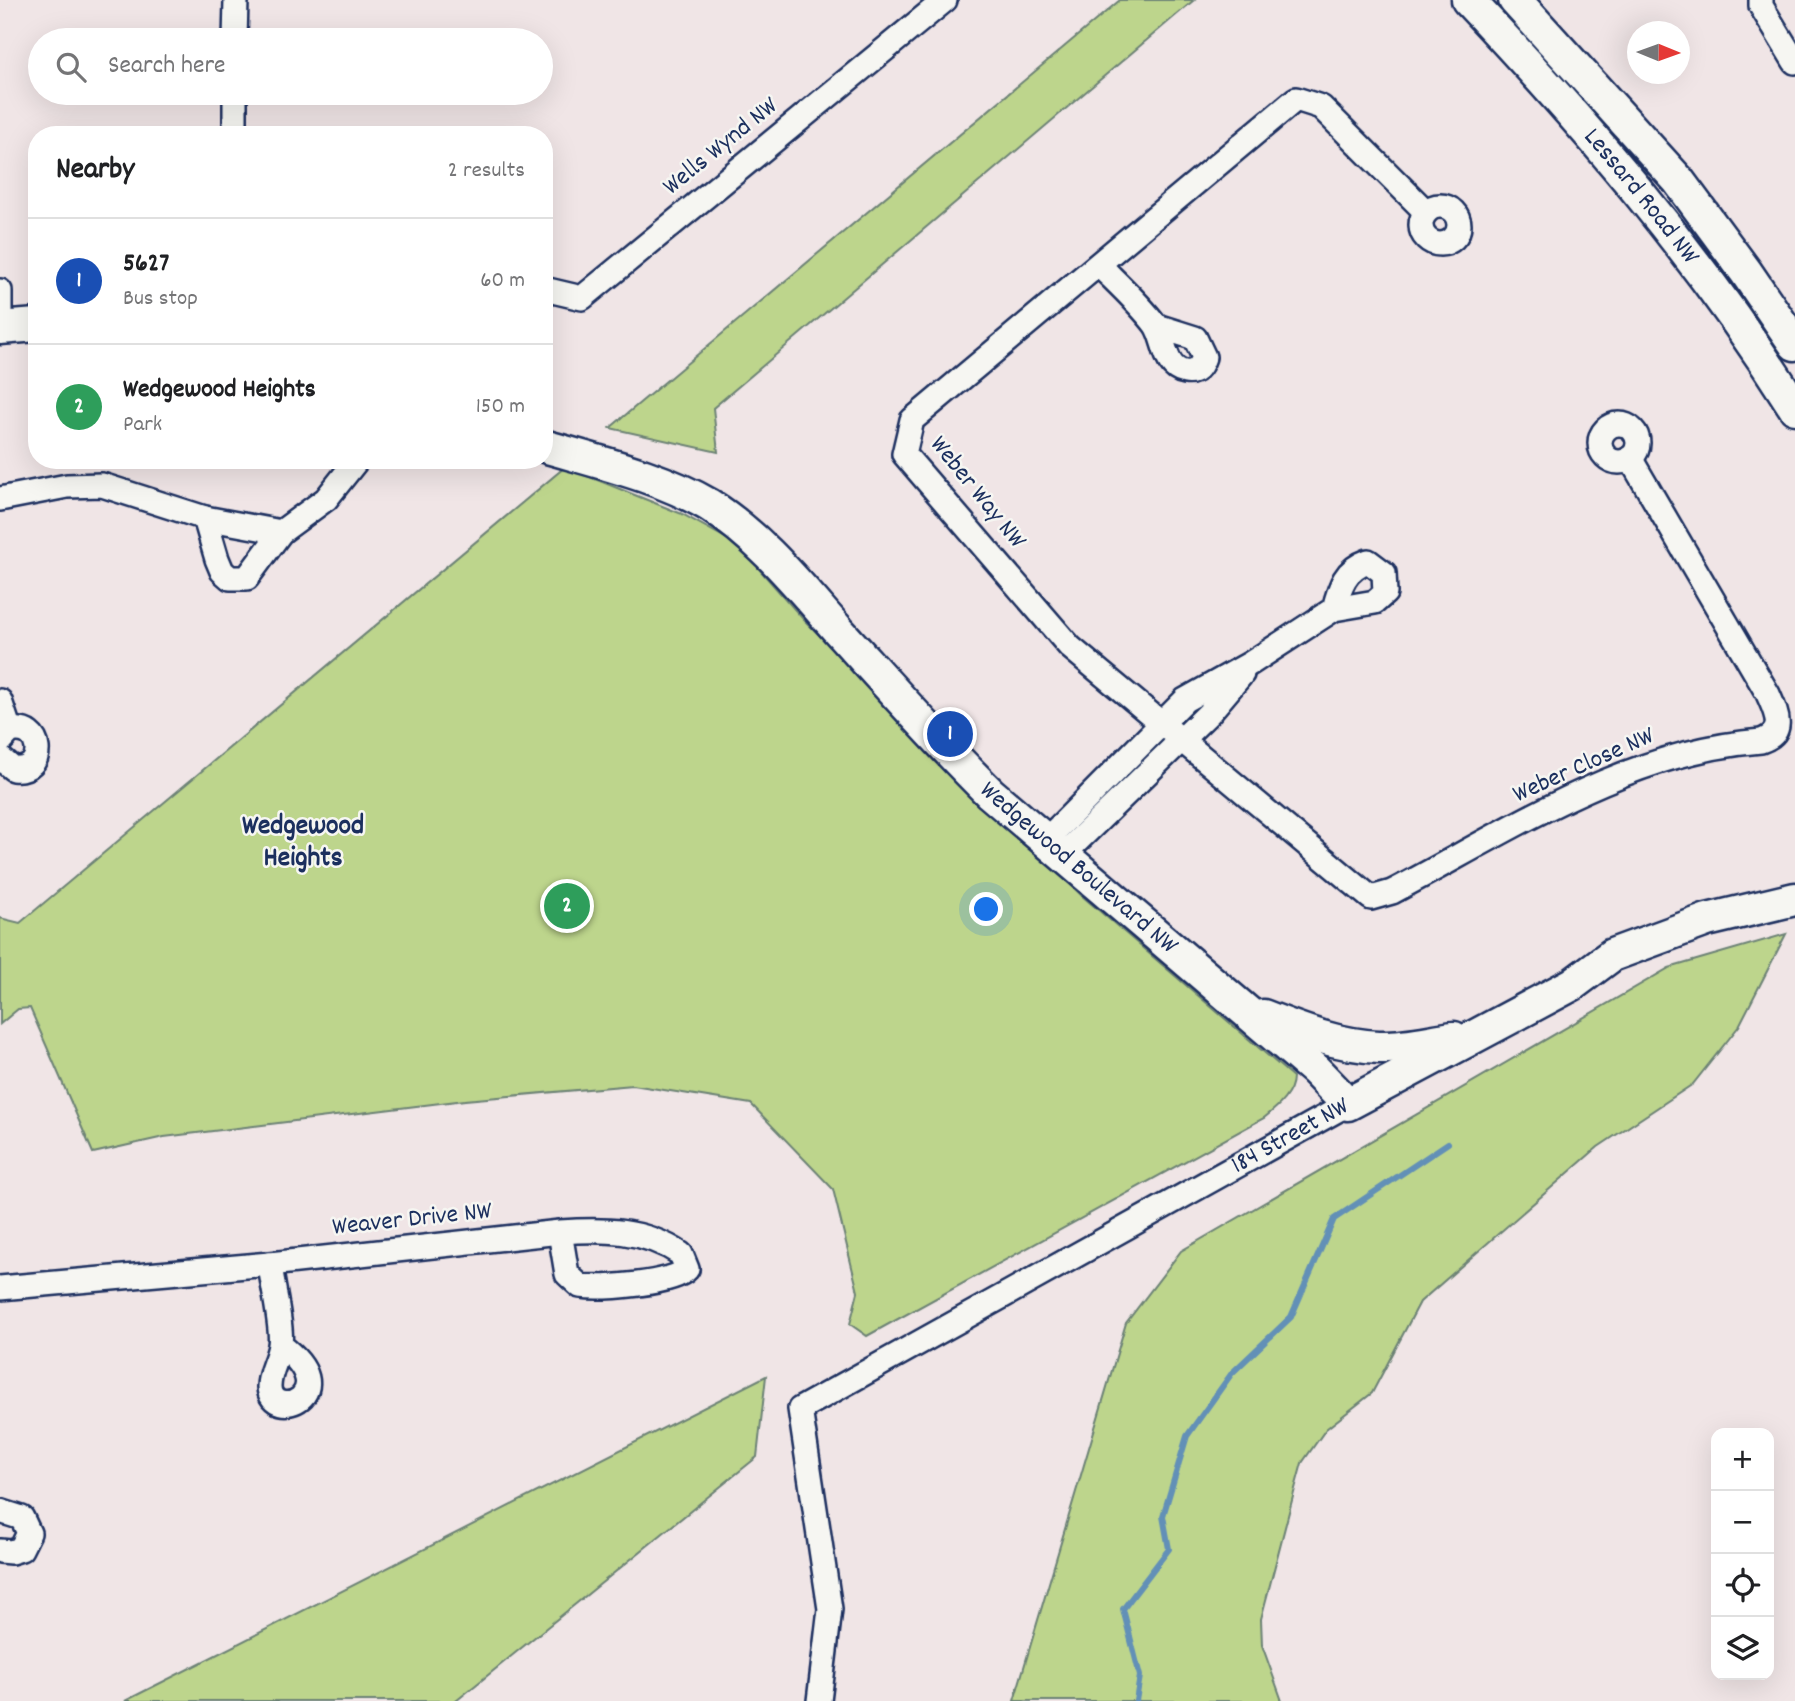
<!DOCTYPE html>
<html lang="en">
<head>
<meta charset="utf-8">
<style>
	body { margin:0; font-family:Dekko,sans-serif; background:#f2f2f2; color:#202124 }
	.controls { position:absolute; right:21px; bottom:21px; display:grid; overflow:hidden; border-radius:14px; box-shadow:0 7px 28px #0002 }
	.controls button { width:63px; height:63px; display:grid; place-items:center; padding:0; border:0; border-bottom:2px solid #e0e0e0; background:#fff; color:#202124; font:35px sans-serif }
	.compass { position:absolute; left:1627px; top:21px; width:63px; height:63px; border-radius:50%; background:#fff; box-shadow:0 7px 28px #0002; rotate:91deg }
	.you { position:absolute; left:987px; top:910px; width:24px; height:24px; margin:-18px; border:5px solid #fff; border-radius:50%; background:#1a73e8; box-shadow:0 0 0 10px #1a73e833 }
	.badge { display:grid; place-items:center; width:46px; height:46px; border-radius:50%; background:#7c3aed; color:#fff; font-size:23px; font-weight:700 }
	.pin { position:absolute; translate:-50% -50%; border:4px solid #fff; box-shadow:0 2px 7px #0006 }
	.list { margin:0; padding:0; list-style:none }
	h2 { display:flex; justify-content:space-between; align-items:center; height:91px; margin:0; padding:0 28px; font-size:30px }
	h2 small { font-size:23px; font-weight:400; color:#757577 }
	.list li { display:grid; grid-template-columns:46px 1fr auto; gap:21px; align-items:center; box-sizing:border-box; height:126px; padding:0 28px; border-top:2px solid #e0e0e0 }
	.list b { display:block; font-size:26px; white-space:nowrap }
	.list p { margin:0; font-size:23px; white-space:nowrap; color:#757577 }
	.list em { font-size:23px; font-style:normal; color:#757577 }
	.icon { flex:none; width:38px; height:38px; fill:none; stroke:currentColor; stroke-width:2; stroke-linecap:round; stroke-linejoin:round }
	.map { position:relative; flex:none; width:1795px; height:1701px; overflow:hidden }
	.search { position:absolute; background:#fff; box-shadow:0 7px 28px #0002; left:28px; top:28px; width:525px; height:77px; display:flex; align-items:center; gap:18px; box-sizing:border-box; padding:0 24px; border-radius:38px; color:#757577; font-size:26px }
	.panel { position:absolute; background:#fff; box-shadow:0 7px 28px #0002; left:28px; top:126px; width:525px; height:343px; border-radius:28px }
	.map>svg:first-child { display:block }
	.green { fill:#bdd58c; stroke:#6c8275; stroke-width:2 }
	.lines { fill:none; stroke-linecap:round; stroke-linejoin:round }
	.stream { stroke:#6290b7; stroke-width:6 }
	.street-casing { stroke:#1b2f5e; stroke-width:28 }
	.secondary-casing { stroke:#1b2f5e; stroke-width:37 }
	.street { stroke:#f6f6f2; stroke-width:23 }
	.secondary { stroke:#f6f6f2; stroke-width:32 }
	.labels { text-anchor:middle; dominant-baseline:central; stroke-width:5; stroke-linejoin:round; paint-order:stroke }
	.street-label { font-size:26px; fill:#1b2f5e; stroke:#f6f6f2 }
	.neighbourhood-label { font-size:28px; font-weight:bold; fill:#1b2f5e; stroke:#f6f6f2 }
</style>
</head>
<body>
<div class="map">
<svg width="1795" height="1701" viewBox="0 0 1795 1701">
	<rect width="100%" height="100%" fill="#f0e5e6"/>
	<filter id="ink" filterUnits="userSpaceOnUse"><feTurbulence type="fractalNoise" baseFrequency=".0143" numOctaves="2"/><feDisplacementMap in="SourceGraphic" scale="14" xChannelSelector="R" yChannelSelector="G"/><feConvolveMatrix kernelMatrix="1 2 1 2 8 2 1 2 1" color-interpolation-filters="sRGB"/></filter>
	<g filter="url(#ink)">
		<!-- green -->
		<path class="green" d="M1120,0H1194L713,408L718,452L610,428Z
			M565,467L682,514L738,545L803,619L1081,895L1293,1077C1293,1095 1276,1108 1264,1118L867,1336L850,1324L858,1292L833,1189L751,1104L633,1085L465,1100L164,1137L93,1153L30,1008L18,1009L0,1024V918L20,923Z
			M1786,934L1739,1026L1693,1084L1598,1147L1420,1302L1372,1393L1326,1429L1302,1463L1296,1485L1261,1619L1262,1645L1282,1701H1014L1126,1323L1181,1251L1669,968Z
			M766,1376L757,1457L456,1701H125Z"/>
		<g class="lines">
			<!-- stream -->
			<path class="stream" d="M1136,1701L1140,1676L1123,1609L1169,1549L1163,1516L1187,1436L1232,1373L1291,1317L1334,1219L1448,1143"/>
			<!-- street casing -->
			<g class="street-casing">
				<g id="street">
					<path d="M1761,0V6L1795,62"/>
					<path d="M235,40L236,0"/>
					<path d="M235,135V93"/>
					<circle cx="1440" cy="225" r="19"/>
					<path d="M1426,212L1321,107L1296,99L912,420L904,454L1070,647L1371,898L1392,892C1508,831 1627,751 1761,741C1787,732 1776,713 1768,694L1630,458"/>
					<path d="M1099,265C1118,284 1139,303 1155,324C1166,339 1163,368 1185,372C1196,374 1201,366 1204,357L1195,338L1157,326"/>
					<path d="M544,289L582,298L945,0"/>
					<path d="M0,291V324"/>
					<circle cx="1619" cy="443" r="19"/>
					<path d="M0,499L67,486L102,485L205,518L281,532"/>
					<path d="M205,518L217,559L222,571L230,578H247L281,532L326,499L357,460"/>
					<path d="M0,701L10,731"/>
					<path d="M0,742L10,731C43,722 48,773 13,769L0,758"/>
					<path d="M1046,840L1185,700L1251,663L1334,609L1375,602L1385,593L1384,573L1368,561C1345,569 1340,586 1334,609"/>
					<path d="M1063,855L1209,713L1242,674"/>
					<path d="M270,1264C272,1284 283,1328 280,1345C278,1360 269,1371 269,1387C271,1424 347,1394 280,1345"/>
					<path d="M0,1288L270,1264L560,1232C603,1229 644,1229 681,1254L687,1269C674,1284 601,1289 580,1286L567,1274L560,1232"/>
					<path d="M0,1511L22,1518L29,1533L21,1549L11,1552L0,1551"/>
					<path id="s1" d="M819,1701L830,1609L800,1409L1348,1104"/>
				</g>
			</g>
			<!-- secondary casing -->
			<g class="secondary-casing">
				<g id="secondary">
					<path id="s2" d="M1468,0C1589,128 1701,259 1795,408"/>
					<path d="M1515,0L1678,180L1746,272L1795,344"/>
					<path d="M0,328L37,325"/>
					<path id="s3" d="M544,446C598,462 660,476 709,505C760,537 799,586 838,630C888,685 937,741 990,793L1315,1070L1348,1104L1573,984L1612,955L1707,920L1795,899"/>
					<path d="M1263,1016C1301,1031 1337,1045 1379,1047C1404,1048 1430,1041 1454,1038"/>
				</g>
			</g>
			<!-- street -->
			<use href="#street" class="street"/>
			<!-- secondary -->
			<use href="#secondary" class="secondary"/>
		</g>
	</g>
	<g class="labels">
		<!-- street labels -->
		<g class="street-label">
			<text transform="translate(721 147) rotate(-39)">Wells Wynd NW</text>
			<text stroke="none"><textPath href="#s2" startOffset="262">Lessard Road NW</textPath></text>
			<text transform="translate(977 493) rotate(51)">Weber Way NW</text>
			<text transform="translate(1584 766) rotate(-24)">Weber Close NW</text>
			<text stroke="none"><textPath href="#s3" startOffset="695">Wedgewood Boulevard NW</textPath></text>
			<text stroke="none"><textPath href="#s1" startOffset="856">184 Street NW</textPath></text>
			<text transform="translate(412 1220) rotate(-6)">Weaver Drive NW</text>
		</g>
		<!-- neighbourhood labels -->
		<g class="neighbourhood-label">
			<text x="303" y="828">Wedgewood<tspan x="303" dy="32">Heights</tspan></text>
		</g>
	</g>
</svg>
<div class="controls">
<button>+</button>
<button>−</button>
<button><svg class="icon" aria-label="locate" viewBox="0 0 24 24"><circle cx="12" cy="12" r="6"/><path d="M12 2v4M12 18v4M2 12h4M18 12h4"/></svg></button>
<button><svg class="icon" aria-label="layers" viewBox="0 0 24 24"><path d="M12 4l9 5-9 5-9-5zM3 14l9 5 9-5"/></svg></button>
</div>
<svg class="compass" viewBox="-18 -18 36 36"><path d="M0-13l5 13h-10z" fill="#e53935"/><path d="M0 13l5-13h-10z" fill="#757577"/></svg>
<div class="you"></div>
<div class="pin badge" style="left:950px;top:734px;background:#1a4fb4">1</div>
<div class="pin badge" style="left:567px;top:906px;background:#2e9e5b">2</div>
<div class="search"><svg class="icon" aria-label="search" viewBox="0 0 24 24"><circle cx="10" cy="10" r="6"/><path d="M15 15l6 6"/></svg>Search here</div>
<section class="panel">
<h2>Nearby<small>2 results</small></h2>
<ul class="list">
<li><span class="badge" style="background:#1a4fb4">1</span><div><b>5627</b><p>Bus stop</p></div><em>60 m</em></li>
<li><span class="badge" style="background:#2e9e5b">2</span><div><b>Wedgewood Heights</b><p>Park</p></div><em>150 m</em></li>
</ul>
</section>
</div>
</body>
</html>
